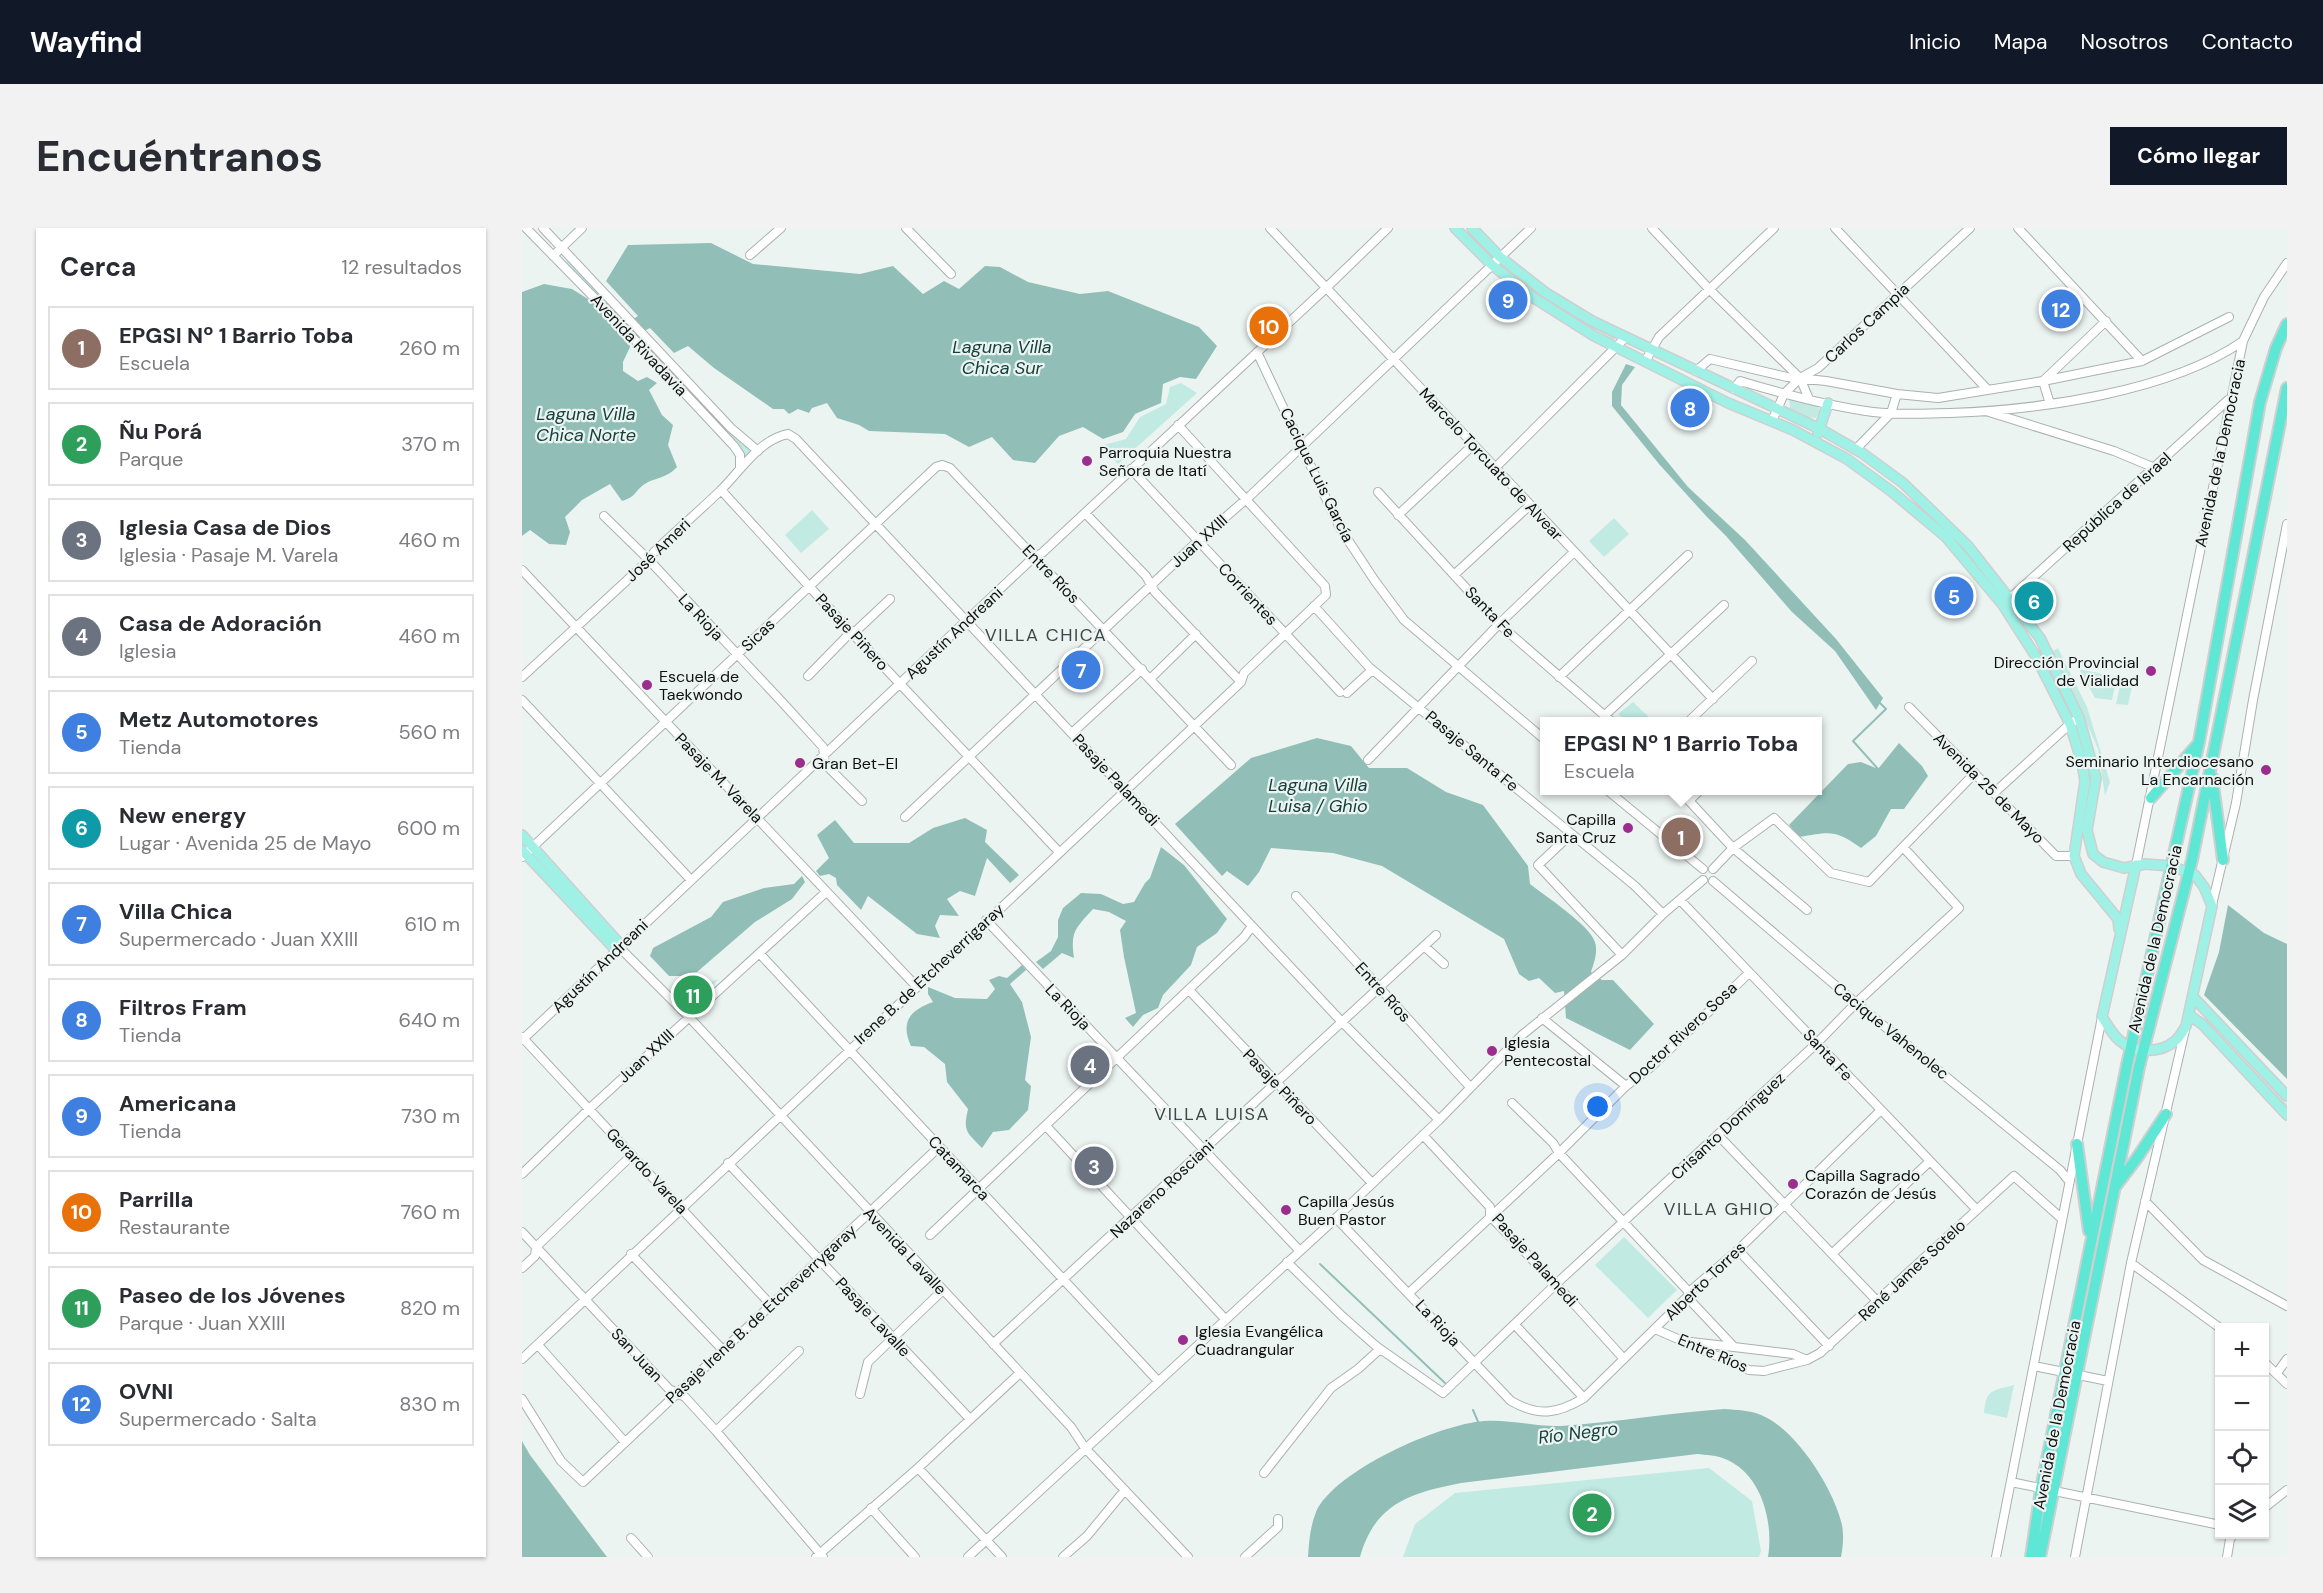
<!DOCTYPE html>
<html lang="es">
<head>
<meta charset="utf-8">
<style>
	body { margin:0; font-family:"DM Sans",sans-serif; background:#f2f2f3; color:#2b2b33 }
	.controls { position:absolute; right:18px; bottom:18px; display:grid; overflow:hidden; border-radius:0px; box-shadow:0 2px 4px #0004 }
	.controls button { width:54px; height:54px; display:grid; place-items:center; padding:0; border:0; border-bottom:2px solid #e1e1e2; background:#fff; color:#2b2b33; font:30px sans-serif }
	.you { position:absolute; left:1076px; top:879px; width:21px; height:21px; margin:-15px; border:4px solid #fff; border-radius:50%; background:#1a73e8; box-shadow:0 0 0 9px #1a73e833 }
	.badge { display:grid; place-items:center; width:39px; height:39px; border-radius:50%; background:#111827; color:#fff; font-size:20px; font-weight:700 }
	.pin { position:absolute; translate:-50% -50%; border:3px solid #fff; box-shadow:0 2px 6px #0006 }
	.popup { position:absolute; left:1018px; top:489px; width:282px; height:78px; box-sizing:border-box; display:grid; place-content:center; border-radius:0px; background:#fff; filter:drop-shadow(0 2px 4px #0005); font-size:20px; white-space:nowrap; color:#7c7c81 }
	.popup b { font-size:22px; color:#2b2b33 }
	.popup::after { content:''; position:absolute; left:50%; top:100%; margin-left:-12px; border:12px solid transparent; border-top-color:#fff }
	.list { margin:0; padding:0; list-style:none }
	h2 { display:flex; justify-content:space-between; align-items:center; height:78px; margin:0; padding:0 24px; font-size:26px }
	h2 small { font-size:20px; font-weight:400; color:#7c7c81 }
	.list li { display:grid; grid-template-columns:39px 1fr auto; gap:18px; align-items:center; box-sizing:border-box; height:84px; margin:0 12px 12px; padding:0 12px; border:2px solid #e1e1e2; border-radius:0px }
	.list b { display:block; font-size:22px; white-space:nowrap }
	.list p { margin:0; font-size:20px; white-space:nowrap; color:#7c7c81 }
	.list em { font-size:20px; font-style:normal; color:#7c7c81 }
	.icon { flex:none; width:33px; height:33px; fill:none; stroke:currentColor; stroke-width:2; stroke-linecap:round; stroke-linejoin:round }
	.map { position:relative; flex:none; width:1765px; height:1329px; overflow:hidden; border-radius:0px }
	header { display:flex; align-items:center; gap:36px; box-sizing:border-box; height:84px; padding:0 30px; background:#111827; color:#fff }
	header strong { font-size:28px }
	nav { display:flex; gap:33px; margin-inline-start:auto; font-size:21px }
	.intro { display:flex; align-items:center; justify-content:space-between; box-sizing:border-box; height:144px; padding:0 36px }
	h1 { margin:0; font-size:42px }
	.button { padding:15px 27px; border-radius:0px; background:#111827; color:#fff; font-size:21px; font-weight:700 }
	main { display:flex; gap:36px; padding:0 36px }
	aside { flex:1; background:#fff; border-radius:0px; box-shadow:0 2px 4px #0004 }
	.map>svg:first-child { display:block }
	.green { fill:#c1eae3 }
	.water { fill:#91bfb8 }
	.lines { fill:none; stroke-linecap:round; stroke-linejoin:round }
	.stream { stroke:#91bfb8; stroke-width:2 }
	.minor-casing { stroke:#aab1af; stroke-width:10 }
	.major-casing { stroke:#cfcfcf; stroke-width:12 }
	.highway-casing { stroke:#cfcfcf; stroke-width:14 }
	.minor { stroke:#fff; stroke-width:8 }
	.major { stroke:#9ff1e6; stroke-width:9 }
	.highway { stroke:#5fe7d5; stroke-width:10 }
	.poi-dot { fill:#9b2d8d; stroke:#ecf4f2; stroke-width:2 }
	.labels { text-anchor:middle; dominant-baseline:central; stroke-width:4.5; stroke-linejoin:round; paint-order:stroke }
	.street-label { font-size:16px; fill:#0e1010; stroke:#ecf4f2 }
	.poi-label { font-size:16px; fill:#0e1010; stroke:#ecf4f2; text-anchor:start }
	.water-label { font-size:18px; font-style:italic; fill:#15403b; stroke:#ecf4f2 }
	.neighbourhood-label { font-size:18px; letter-spacing:1.5px; fill:#404645; stroke:#ecf4f2 }
</style>
</head>
<body>
<header>
<strong>Wayfind</strong>
<nav><a>Inicio</a><a>Mapa</a><a>Nosotros</a><a>Contacto</a></nav>
</header>
<div class="intro"><h1>Encuéntranos</h1><a class="button">Cómo llegar</a></div>
<main>
<aside>
<h2>Cerca<small>12 resultados</small></h2>
<ul class="list">
<li><span class="badge" style="background:#8d6e63">1</span><div><b>EPGSI Nº 1 Barrio Toba</b><p>Escuela</p></div><em>260 m</em></li>
<li><span class="badge" style="background:#2e9e5b">2</span><div><b>Ñu Porá</b><p>Parque</p></div><em>370 m</em></li>
<li><span class="badge" style="background:#6b7280">3</span><div><b>Iglesia Casa de Dios</b><p>Iglesia · Pasaje M. Varela</p></div><em>460 m</em></li>
<li><span class="badge" style="background:#6b7280">4</span><div><b>Casa de Adoración</b><p>Iglesia</p></div><em>460 m</em></li>
<li><span class="badge" style="background:#3f7fe0">5</span><div><b>Metz Automotores</b><p>Tienda</p></div><em>560 m</em></li>
<li><span class="badge" style="background:#0f9aa8">6</span><div><b>New energy</b><p>Lugar · Avenida 25 de Mayo</p></div><em>600 m</em></li>
<li><span class="badge" style="background:#3f7fe0">7</span><div><b>Villa Chica</b><p>Supermercado · Juan XXIII</p></div><em>610 m</em></li>
<li><span class="badge" style="background:#3f7fe0">8</span><div><b>Filtros Fram</b><p>Tienda</p></div><em>640 m</em></li>
<li><span class="badge" style="background:#3f7fe0">9</span><div><b>Americana</b><p>Tienda</p></div><em>730 m</em></li>
<li><span class="badge" style="background:#e8710a">10</span><div><b>Parrilla</b><p>Restaurante</p></div><em>760 m</em></li>
<li><span class="badge" style="background:#2e9e5b">11</span><div><b>Paseo de los Jóvenes</b><p>Parque · Juan XXIII</p></div><em>820 m</em></li>
<li><span class="badge" style="background:#3f7fe0">12</span><div><b>OVNI</b><p>Supermercado · Salta</p></div><em>830 m</em></li>
</ul>
</aside>
<div class="map">
<svg width="1765" height="1329" viewBox="0 0 1765 1329">
	<rect width="100%" height="100%" fill="#ecf4f2"/>
	<!-- green -->
	<path class="green" d="M47,32L229,223V228L223,231L219,221L43,35Z
		M987,41L1039,78L1094,110L1091,112L1036,81L985,44Z
		M659,155L675,165L596,236L578,218L604,211L618,189L644,176L648,159Z
		M1267,171L1295,177L1298,182L1294,190C1284,190 1275,187 1268,180Z
		M290,282L307,301L279,325L263,307Z
		M1092,290L1107,306L1082,329L1067,313Z
		M1536,420L1565,479L1588,554L1583,568L1576,521L1557,478L1529,424Z
		M1557,441L1595,449L1590,472L1573,470Z
		M1607,451L1611,454L1606,477L1594,476L1598,458Z
		M1111,474L1131,493H1104L1096,486Z
		M197,751L172,773L157,761C169,753 183,757 197,751Z
		M1683,791L1765,876V881L1683,793Z
		M1102,1009L1155,1062L1126,1090L1073,1037Z
		M1492,1157L1485,1190L1462,1185C1464,1161 1470,1163 1492,1157Z
		M1187,1240L1230,1273L1239,1323L1237,1329H881L893,1296L933,1265Z"/>
	<!-- water -->
	<path class="water" d="M189,15L231,36L338,46L371,38L401,66L422,53L437,61L463,38L478,39L506,54L558,66L586,63L677,99L695,118L674,151L658,149L641,156L639,175L613,186L601,204L581,211L561,199L537,208L513,235L491,232L470,209L447,219L423,206L347,203L337,197L315,190L305,175L290,180L287,185L276,181L267,186L262,181H251L192,140L166,118L152,125L128,100L106,112L108,119L101,134V143L116,153L125,149L135,155L127,162L140,187L151,197L146,217L155,239C143,252 131,249 120,258C111,266 113,269 100,273L88,256L60,272L43,289L48,304L44,317L27,316L8,302L0,308V64L22,56L50,61L74,76L96,101L116,88L84,53L106,17Z
		M1104,136L1113,139L1100,157L1099,177L1166,259L1223,312L1314,411L1361,470L1354,482L1313,423L1270,384L1204,308L1185,289L1137,236L1090,178V164Z
		M795,510L829,518L847,540H885L924,564L961,577L1006,638L1008,656C1022,667 1066,696 1072,712C1077,722 1072,735 1069,744L1080,752H1091L1132,796L1108,822L1044,790L1042,763L1033,765L1017,750L1007,753L997,746L982,711L860,638L811,625L749,620L737,644L726,658L705,643L700,648L653,596L729,530Z
		M1377,515L1400,538L1406,548L1382,581H1369L1354,608L1339,620C1313,601 1308,604 1277,609L1267,597L1326,536L1339,534L1356,541Z
		M443,590L465,602L463,614L497,647L488,655L465,630L453,668L438,663L425,671L437,688L418,687L413,698L418,710L395,706L346,668L339,682L315,657L314,650L307,646L298,648L294,643L307,630L295,607L313,592L332,615H387L411,600Z
		M639,619L662,637L705,691L695,705L675,719L669,737L641,767L636,780L621,787L611,799L603,790L614,785L602,729L598,702L604,693L587,684L571,681C554,700 548,703 552,730L540,725L521,741L514,734L529,723L536,709V692L541,680L559,665L579,666L601,676L612,674L623,655L628,650Z
		M280,648L283,654L270,671L233,694L175,744L161,748H147L128,728L131,720L189,689L201,674L242,660L272,656Z
		M1706,677L1742,705L1765,716V851L1682,767L1697,724Z
		M500,737L504,742L488,756L500,774L509,809L503,852L509,858L506,882L487,902L471,904L460,920C444,904 441,903 446,881L425,854L423,836L402,819L389,818C378,794 388,782 411,774L406,766V759L433,770L465,771L473,761L467,752L477,748L485,750Z
		M1202,1181C1215,1182 1227,1182 1239,1187C1274,1201 1312,1261 1320,1297C1322,1307 1321,1319 1319,1329H1246C1252,1294 1239,1245 1203,1231C1195,1227 1184,1227 1175,1226L939,1255C889,1265 853,1275 838,1329H786C787,1314 788,1299 794,1284C813,1242 918,1196 962,1193C988,1191 1013,1199 1039,1198C1094,1194 1148,1185 1202,1181Z
		M0,1213L8,1227L85,1329H0Z"/>
	<g class="lines">
		<!-- stream -->
		<path class="stream" d="M1356,541L1331,513L1364,481L1358,475
			M798,1036L923,1155
			M951,1182L957,1196"/>
		<!-- minor casing -->
		<g class="minor-casing">
			<path id="minor" d="M4,0L98,96L212,218L218,227V240
				M21,0L209,200L236,223
				M384,0L429,46
				M748,0L1191,471
				M1130,0L1188,62L1278,150L1287,171
				M1313,0L1465,161
				M1496,0L1620,133
				M228,27L259,0
				M31,28L60,0
				M735,124L818,300L853,353L882,392L1022,511
				M1124,132L1137,109L1252,0
				M1174,143L1188,131L1265,149L1304,153L1375,166L1416,170L1521,153L1584,93
				M1212,161L1218,153C1261,166 1306,178 1351,184C1376,187 1403,186 1428,185C1516,182 1648,164 1721,113
				M1528,176L1521,153L1620,133L1707,89
				M1467,184L1592,223L1633,240
				M1250,193L1262,166L1278,150L1296,140L1448,0
				M1334,221L1369,185L1375,166
				M973,240L1103,110
				M609,241L818,464
				M199,262L329,404L537,624
				M856,264L977,396L1090,494
				M563,285L624,348L633,364L719,454
				M876,287L951,217
				M82,288L127,332L260,474L301,519L303,536L340,573
				M0,342L394,758
				M932,347L1008,277
				M1484,374L1706,172
				M792,378L847,439L1113,658L1141,686
				M286,448L329,404L335,402L368,371
				M0,449L127,332L132,324C153,304 175,285 197,264C218,244 236,212 266,206L274,211L819,793L917,892
				M1037,449L1166,327
				M629,450L674,406
				M825,465L850,442
				M0,472L169,652
				M1387,479L1534,628H1552
				M1083,487L1202,377
				M1166,494L1230,433
				M550,505L620,441
				M846,532L977,396L1052,324
				M1085,562L1181,641
				M1157,562L1211,620L1285,682
				M1472,565L1548,496L1557,490
				M1167,573L1178,562
				M383,589L676,313L729,267L1009,0
				M1049,606L1016,637L1100,727
				M0,629L414,239L420,237L428,240L709,537
				M1614,637L1721,113L1742,69L1765,35
				M1191,641L1211,620L1252,590L1309,645L1347,654L1453,545
				M1191,653L1334,775L1538,942L1547,953
				M774,668L948,859
				M1158,672L1455,982
				M1690,677L1714,575L1731,472L1765,296
				M464,692L777,1022
				M902,718L922,736
				M97,719L167,789L549,1199L563,1220L666,1329
				M238,726L636,1153
				M667,762L850,955
				M1020,790L1104,858
				M0,809L249,1077
				M0,812L512,329L520,325L804,60L866,0
				M990,875L1031,915L1037,925L1167,1064
				M525,899L703,1091
				M901,907L968,979V988L1034,1056L1102,1131
				M1196,907L1356,1074
				M206,935L448,1191
				M0,946L67,881L303,665
				M1623,973L1681,1032L1765,1078
				M814,990L989,1173C1017,1189 1035,1186 1062,1170L1165,1069L1167,1064L1216,1022L1358,883
				M0,1004L147,1161L163,1169L194,1203L301,1329
				M408,1007L722,709L730,698
				M1216,1022L1307,1118
				M1311,1025L1408,933
				M109,1026L201,1122
				M765,1034L820,1088L854,1118L921,1165L1034,1056L1295,815L1334,775L1437,680L1381,619
				M1609,1035L1698,1100
				M0,1040L13,1028L14,1019L110,927
				M887,1065L1037,925L1104,858L1129,839L1227,745
				M1165,1069L1212,1119L1271,1126L1285,1132
				M993,1097L1062,1170
				M1133,1101L1227,1142L1242,1143L1285,1132L1298,1125L1492,948L1539,990
				M1169,1114L1212,1119
				M471,1116L914,707
				M16,1117L103,1214
				M0,1131L719,454L722,445L804,367L803,358L656,197
				M1742,1134L1765,1156
				M1512,1138L1586,1153
				M1755,1145L1765,1131
				M338,1166L346,1134L421,1062
				M0,1171L39,1233L61,1254L417,919
				M194,1203L277,1123
				M396,1240L480,1329
				M742,1245L809,1160L836,1141L858,1121
				M1489,1254L1698,1297
				M349,1280L393,1329
				M1742,1280L1765,1262
				M109,1310L126,1329
				M294,1329L396,1240L498,1145
				M446,1329L814,990L917,892L1000,807L1100,727L1141,686L1181,652
				M541,1329L565,1308L603,1262
				M723,1329L756,1299V1291
				M1474,1329L1580,789
				M1553,1329L1609,1035L1663,802
				M1705,1329L1708,1311L1712,1306"/>
		</g>
		<!-- major casing -->
		<g class="major-casing">
			<path id="major" d="M933,0L970,37L1012,70L1072,108L1206,175L1271,202L1325,231L1369,263L1424,309L1481,377L1513,427L1548,496L1560,535L1563,553L1552,628L1559,646L1596,691L1597,701
				M950,0L978,29L1024,65L1070,93L1298,201L1340,225L1381,255L1446,318L1518,410L1557,490L1574,550L1565,602L1571,626L1581,634L1602,640L1623,636L1649,638L1673,647L1682,659L1690,678L1664,798C1661,803 1658,809 1653,813C1638,826 1611,825 1597,812C1590,806 1585,796 1580,789L1614,637
				M1296,205L1306,175
				M0,607L96,714L97,719
				M0,622L91,719H97
				M1671,769L1765,868
				M1667,787L1680,796L1765,887"/>
		</g>
		<!-- highway casing -->
		<g class="highway-casing">
			<path id="highway" d="M1690,549L1701,632
				M1629,570L1675,517
				M1555,916L1567,1003
				M1593,959L1615,930L1644,886
				M1509,1329L1519,1261L1605,837L1677,514L1738,174L1754,120L1765,96
				M1518,1329L1617,839L1670,632L1765,160"/>
		</g>
		<!-- minor -->
		<use href="#minor" class="minor"/>
		<!-- major -->
		<use href="#major" class="major"/>
		<!-- highway -->
		<use href="#highway" class="highway"/>
	</g>
	<!-- markers -->
	<g class="poi-dot">
		<circle cx="565" cy="233" r="6"/>
		<circle cx="1629" cy="443" r="6"/>
		<circle cx="125" cy="457" r="6"/>
		<circle cx="278" cy="535" r="6"/>
		<circle cx="1744" cy="542" r="6"/>
		<circle cx="1106" cy="600" r="6"/>
		<circle cx="970" cy="823" r="6"/>
		<circle cx="1271" cy="956" r="6"/>
		<circle cx="764" cy="982" r="6"/>
		<circle cx="661" cy="1112" r="6"/>
	</g>
	<g class="labels">
		<!-- street labels -->
		<g class="street-label">
			<text transform="translate(1345 95) rotate(-43)">Carlos Campia</text>
			<text transform="translate(117 117) rotate(47)">Avenida Rivadavia</text>
			<text transform="translate(1698 225) rotate(-78)">Avenida de la Democracia</text>
			<text transform="translate(969 236) rotate(47)">Marcelo Torcuato de Alvear</text>
			<text transform="translate(795 247) rotate(64)">Cacique Luis García</text>
			<text transform="translate(1595 274) rotate(-42)">República de Israel</text>
			<text transform="translate(677 313) rotate(-42)">Juan XXIII</text>
			<text transform="translate(136 322) rotate(-44)">José Ameri</text>
			<text transform="translate(529 346) rotate(46)">Entre Ríos</text>
			<text transform="translate(726 366) rotate(47)">Corrientes</text>
			<text transform="translate(968 384) rotate(46)">Santa Fe</text>
			<text transform="translate(179 389) rotate(47)">La Rioja</text>
			<text transform="translate(330 404) rotate(47)">Pasaje Piñero</text>
			<text transform="translate(432 405) rotate(-43)">Agustín Andreani</text>
			<text transform="translate(236 407) rotate(-44)">Sicas</text>
			<text transform="translate(950 523) rotate(40)">Pasaje Santa Fe</text>
			<text transform="translate(197 550) rotate(46)">Pasaje M. Varela</text>
			<text transform="translate(594 552) rotate(47)">Pasaje Palamedi</text>
			<text transform="translate(1467 560) rotate(45)">Avenida 25 de Mayo</text>
			<text transform="translate(1633 711) rotate(-77)">Avenida de la Democracia</text>
			<text transform="translate(78 738) rotate(-44)">Agustín Andreani</text>
			<text transform="translate(407 746) rotate(-43)">Irene B. de Etcheverrigaray</text>
			<text transform="translate(861 764) rotate(48)">Entre Ríos</text>
			<text transform="translate(546 779) rotate(46)">La Rioja</text>
			<text transform="translate(1369 803) rotate(39)">Cacique Vahenolec</text>
			<text transform="translate(1161 805) rotate(-43)">Doctor Rivero Sosa</text>
			<text transform="translate(1306 827) rotate(47)">Santa Fe</text>
			<text transform="translate(124 828) rotate(-43)">Juan XXIII</text>
			<text transform="translate(758 859) rotate(46)">Pasaje Piñero</text>
			<text transform="translate(1206 898) rotate(-43)">Crisanto Domínguez</text>
			<text transform="translate(437 940) rotate(47)">Catamarca</text>
			<text transform="translate(125 943) rotate(47)">Gerardo Varela</text>
			<text transform="translate(640 961) rotate(-43)">Nazareno Rosciani</text>
			<text transform="translate(383 1023) rotate(47)">Avenida Lavalle</text>
			<text transform="translate(1013 1032) rotate(48)">Pasaje Palamedi</text>
			<text transform="translate(1390 1042) rotate(-43)">René James Sotelo</text>
			<text transform="translate(1183 1053) rotate(-44)">Alberto Torres</text>
			<text transform="translate(239 1086) rotate(-43)">Pasaje Irene B. de Etcheverrygaray</text>
			<text transform="translate(351 1089) rotate(47)">Pasaje Lavalle</text>
			<text transform="translate(916 1095) rotate(47)">La Rioja</text>
			<text transform="translate(1191 1125) rotate(23)">Entre Ríos</text>
			<text transform="translate(115 1127) rotate(47)">San Juan</text>
			<text transform="translate(1535 1187) rotate(-79)">Avenida de la Democracia</text>
		</g>
		<!-- poi labels -->
		<g class="poi-label">
			<text x="577" y="224">Parroquia Nuestra<tspan x="577" dy="18">Señora de Itatí</tspan></text>
			<text x="1617" y="434" text-anchor="end">Dirección Provincial<tspan x="1617" dy="18">de Vialidad</tspan></text>
			<text x="137" y="448">Escuela de<tspan x="137" dy="18">Taekwondo</tspan></text>
			<text x="1732" y="533" text-anchor="end">Seminario Interdiocesano<tspan x="1732" dy="18">La Encarnación</tspan></text>
			<text x="290" y="535">Gran Bet-El</text>
			<text x="1094" y="591" text-anchor="end">Capilla<tspan x="1094" dy="18">Santa Cruz</tspan></text>
			<text x="982" y="814">Iglesia<tspan x="982" dy="18">Pentecostal</tspan></text>
			<text x="1283" y="947">Capilla Sagrado<tspan x="1283" dy="18">Corazón de Jesús</tspan></text>
			<text x="776" y="973">Capilla Jesús<tspan x="776" dy="18">Buen Pastor</tspan></text>
			<text x="673" y="1103">Iglesia Evangélica<tspan x="673" dy="18">Cuadrangular</tspan></text>
		</g>
		<!-- water labels -->
		<g class="water-label">
			<text x="480" y="119">Laguna Villa<tspan x="480" dy="21">Chica Sur</tspan></text>
			<text x="64" y="186">Laguna Villa<tspan x="64" dy="21">Chica Norte</tspan></text>
			<text x="796" y="557">Laguna Villa<tspan x="796" dy="21">Luisa / Ghio</tspan></text>
			<text transform="translate(1056 1205) rotate(-7)">Río Negro</text>
		</g>
		<!-- neighbourhood labels -->
		<g class="neighbourhood-label">
			<text x="524" y="407">VILLA CHICA</text>
			<text x="690" y="886">VILLA LUISA</text>
			<text x="1197" y="981">VILLA GHIO</text>
		</g>
	</g>
</svg>
<div class="controls">
<button>+</button>
<button>−</button>
<button><svg class="icon" aria-label="locate" viewBox="0 0 24 24"><circle cx="12" cy="12" r="6"/><path d="M12 2v4M12 18v4M2 12h4M18 12h4"/></svg></button>
<button><svg class="icon" aria-label="layers" viewBox="0 0 24 24"><path d="M12 4l9 5-9 5-9-5zM3 14l9 5 9-5"/></svg></button>
</div>
<div class="you"></div>
<div class="pin badge" style="left:1159px;top:609px;background:#8d6e63">1</div>
<div class="popup"><b>EPGSI Nº 1 Barrio Toba</b>Escuela</div>
<div class="pin badge" style="left:1070px;top:1285px;background:#2e9e5b">2</div>
<div class="pin badge" style="left:572px;top:938px;background:#6b7280">3</div>
<div class="pin badge" style="left:568px;top:837px;background:#6b7280">4</div>
<div class="pin badge" style="left:1432px;top:368px;background:#3f7fe0">5</div>
<div class="pin badge" style="left:1512px;top:373px;background:#0f9aa8">6</div>
<div class="pin badge" style="left:559px;top:442px;background:#3f7fe0">7</div>
<div class="pin badge" style="left:1168px;top:180px;background:#3f7fe0">8</div>
<div class="pin badge" style="left:986px;top:72px;background:#3f7fe0">9</div>
<div class="pin badge" style="left:747px;top:98px;background:#e8710a">10</div>
<div class="pin badge" style="left:171px;top:767px;background:#2e9e5b">11</div>
<div class="pin badge" style="left:1539px;top:81px;background:#3f7fe0">12</div>
</div>
</main>
</body>
</html>
